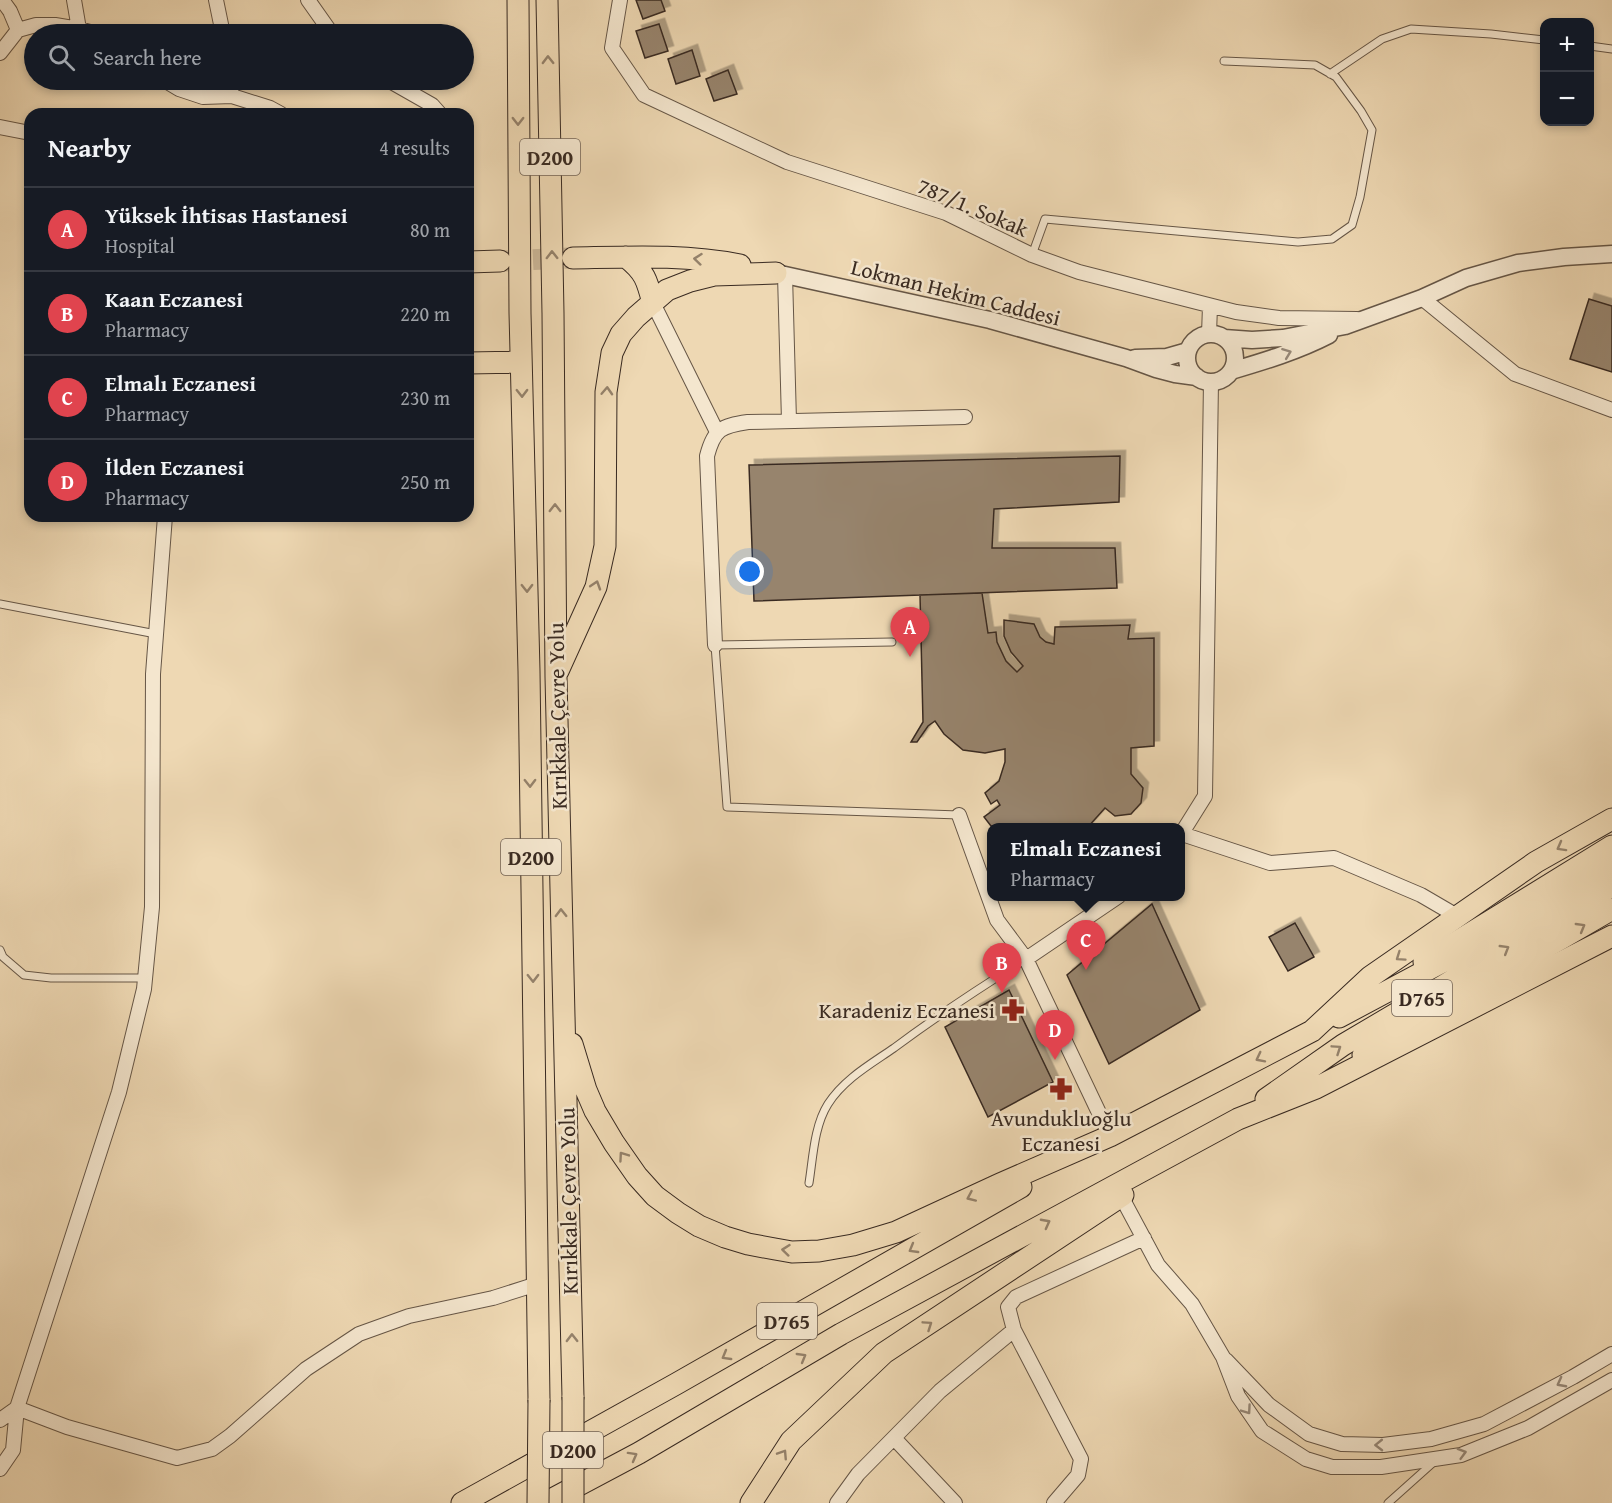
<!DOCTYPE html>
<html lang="en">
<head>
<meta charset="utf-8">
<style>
	body { margin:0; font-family:"Gentium Book Plus",serif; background:#242831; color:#f1f3f6 }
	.controls { position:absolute; right:18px; top:18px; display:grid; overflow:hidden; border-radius:12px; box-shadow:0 3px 9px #0003 }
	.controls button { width:54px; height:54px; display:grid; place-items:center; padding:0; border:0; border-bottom:2px solid #363941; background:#171b24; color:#f1f3f6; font:30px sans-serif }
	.you { position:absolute; left:750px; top:572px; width:21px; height:21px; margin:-15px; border:4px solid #fff; border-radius:50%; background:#1a73e8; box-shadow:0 0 0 9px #1a73e833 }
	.badge { display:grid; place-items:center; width:39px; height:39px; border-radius:50%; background:#c59692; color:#fff; font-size:20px; font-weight:700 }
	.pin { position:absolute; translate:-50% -50px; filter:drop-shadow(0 2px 3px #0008) }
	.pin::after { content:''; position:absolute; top:32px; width:21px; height:18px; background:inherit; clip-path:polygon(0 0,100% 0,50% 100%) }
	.popup { position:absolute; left:987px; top:823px; width:198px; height:78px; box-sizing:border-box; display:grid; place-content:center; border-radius:12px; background:#171b24; filter:drop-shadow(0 2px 4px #0005); font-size:20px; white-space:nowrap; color:#9ea1a6 }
	.popup b { font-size:22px; color:#f1f3f6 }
	.popup::after { content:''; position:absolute; left:50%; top:100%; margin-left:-12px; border:12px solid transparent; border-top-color:#171b24 }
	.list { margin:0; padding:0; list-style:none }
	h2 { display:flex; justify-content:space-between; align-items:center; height:78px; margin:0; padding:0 24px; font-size:26px }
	h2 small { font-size:20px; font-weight:400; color:#9ea1a6 }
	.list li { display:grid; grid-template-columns:39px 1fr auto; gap:18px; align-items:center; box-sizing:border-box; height:84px; padding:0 24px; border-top:2px solid #363941 }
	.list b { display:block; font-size:22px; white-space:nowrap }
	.list p { margin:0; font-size:20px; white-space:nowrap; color:#9ea1a6 }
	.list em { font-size:20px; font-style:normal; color:#9ea1a6 }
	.icon { flex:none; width:33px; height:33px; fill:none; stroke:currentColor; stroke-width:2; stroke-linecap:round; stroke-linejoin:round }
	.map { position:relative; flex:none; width:1612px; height:1503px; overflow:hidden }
	.search { position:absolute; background:#171b24; box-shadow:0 3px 9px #0003; left:24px; top:24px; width:450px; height:66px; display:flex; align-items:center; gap:15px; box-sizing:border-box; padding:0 21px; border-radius:33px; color:#9ea1a6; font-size:22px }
	.panel { position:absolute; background:#171b24; box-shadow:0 3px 9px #0003; left:24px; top:108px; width:450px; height:414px; border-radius:18px }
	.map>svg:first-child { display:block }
	.building { fill:#97846d; stroke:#392a21; stroke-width:1.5; filter:url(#shadow) }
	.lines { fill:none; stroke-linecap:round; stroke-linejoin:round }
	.trunk-tunnel { stroke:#cab596; stroke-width:21; stroke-dasharray:21 10; stroke-linecap:butt }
	.service-casing { stroke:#665646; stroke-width:9 }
	.minor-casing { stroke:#665646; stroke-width:16 }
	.tertiary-casing { stroke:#665646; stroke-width:19 }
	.primary-casing { stroke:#392a21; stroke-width:23 }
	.trunk-casing { stroke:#392a21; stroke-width:23 }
	.service { stroke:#f4e6ce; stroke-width:7 }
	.minor { stroke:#f4e6ce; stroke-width:14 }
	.tertiary { stroke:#f4e6ce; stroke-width:16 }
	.primary { stroke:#eed8b3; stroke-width:21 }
	.trunk { stroke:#eed8b3; stroke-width:21 }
	.trunk-bridge-casing { stroke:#392a21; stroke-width:23; stroke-linecap:butt }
	.trunk-bridge { stroke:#eed8b3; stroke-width:21 }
	.oneway { stroke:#94816a }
	.oneway2 { stroke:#968878 }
	.labels { text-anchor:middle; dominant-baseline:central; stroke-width:5; stroke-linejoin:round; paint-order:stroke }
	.shield { fill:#f4e6ce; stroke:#716255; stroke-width:1.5 }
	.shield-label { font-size:21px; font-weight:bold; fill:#392a21 }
	.street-label { font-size:22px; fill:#392a21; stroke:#f4e6ce }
	.poi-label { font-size:22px; fill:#392a21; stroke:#f4e6ce; text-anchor:end }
</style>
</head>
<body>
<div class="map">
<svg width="1612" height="1503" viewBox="0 0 1612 1503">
	<defs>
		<filter id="shadow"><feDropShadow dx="5.5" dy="-5.5" stdDeviation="0" flood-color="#0004"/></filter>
	</defs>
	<rect width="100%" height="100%" fill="#eed8b3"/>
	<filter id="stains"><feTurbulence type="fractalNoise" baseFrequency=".00333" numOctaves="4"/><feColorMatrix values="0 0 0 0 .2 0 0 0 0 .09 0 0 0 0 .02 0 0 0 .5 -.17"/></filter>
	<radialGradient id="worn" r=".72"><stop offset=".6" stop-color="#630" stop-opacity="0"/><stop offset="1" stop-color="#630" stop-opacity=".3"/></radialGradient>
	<!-- building -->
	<path class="building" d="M636,0H661L665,11L643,19Z
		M659,24L668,51L645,58L636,31Z
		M692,50L700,76L676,84L668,59Z
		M728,70L737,94L714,101L706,79Z
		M1589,299L1612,306V372L1570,359Z
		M1120,456L1119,502L994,509L992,548H1115L1117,588L754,601L749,465Z
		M982,593L988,633L996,632L997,642L1006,661L1017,672L1023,666L1011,652L1004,636V620L1034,624L1040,637L1046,642L1054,644L1055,627L1130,625L1128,639L1154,638V746L1131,748V774L1143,788L1141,803L1131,814L1115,816L1105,808L1087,828H1081L1079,825L1072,828H996V826H991L984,817L1000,805L997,800L991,804L985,793L999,781L1005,762V749L985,753L963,750L944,734L935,721L928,726L917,742H911L923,722L920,595Z
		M1152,904L1200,1010L1109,1064L1067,975Z
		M1295,923L1314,957L1288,971L1269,937Z
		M1009,990L1053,1082L988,1117L945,1027Z"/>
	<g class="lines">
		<!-- trunk-tunnel -->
		<path class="trunk-tunnel" d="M502,261L570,258"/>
		<!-- service casing -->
		<g class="service-casing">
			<path id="service" d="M1590,46L1612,49
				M1330,74L1382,39L1411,29L1491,34L1544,40
				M1032,255L1045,219L1298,242L1332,239L1352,225L1360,197L1372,130L1361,111L1336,77L1315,65L1224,61
				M0,604L156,634
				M892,642L715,645L727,807L959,815
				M0,950L3,957L24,975L51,978H145
				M809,1183C813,1158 814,1126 828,1104C844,1079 871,1064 894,1048C937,1016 981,987 1026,959
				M1388,1503L1435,1461"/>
		</g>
		<!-- minor casing -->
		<g class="minor-casing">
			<path id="minor" d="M2,0L10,11L18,30
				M74,0L79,29
				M216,0L223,34
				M308,0L332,34
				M620,0L612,48L644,95L787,162L946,213L1032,255L1079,272L1236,312L1279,318L1357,319
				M0,53L18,30L36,25H55L79,29L97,34
				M164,80L179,89L203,97L232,96L270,108L281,114
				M230,80L232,96
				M388,80L432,105L440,114
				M0,127L30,133
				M785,275L789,421
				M1422,298L1515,374L1612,410
				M653,303L717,432
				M1209,334L1210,306
				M715,645L707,456C714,429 721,426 748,422L965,417
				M959,815L997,920L1026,959L1110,1136
				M1182,834L1270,863L1334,858L1421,895L1457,916
				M1180,836L1205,796L1211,381
				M1026,959L1119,896
				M1121,1196L1158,1265L1192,1304L1223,1357L1238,1396L1262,1431L1306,1459L1332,1467H1381L1461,1455L1528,1428L1612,1380
				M1014,1330L1081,1459L1078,1475L1054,1503
				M1226,1360L1269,1405L1309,1434L1342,1444L1383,1445L1431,1439L1484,1424L1573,1377L1612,1354
				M17,1408L67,1427L177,1458L212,1449L230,1436L306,1369L359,1334L409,1316L493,1298L537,1284
				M0,1420L17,1408
				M894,1438L955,1503
				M0,1469L13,1450L17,1408L119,1092L144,989L152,907L153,674L165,516
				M837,1503L858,1474L940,1391L1014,1330L1008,1307L1016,1297L1144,1238"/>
		</g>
		<!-- tertiary casing -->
		<g class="tertiary-casing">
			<path id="tertiary" d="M776,273L990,320L1126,358L1156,369L1175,374L1197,377
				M1187 358a24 24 0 1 1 48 0a24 24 0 1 1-48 0Z
				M1224,338L1252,340L1283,338L1345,326L1422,298L1466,278L1518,263L1564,257L1612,254
				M1135,358L1167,357L1188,351
				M1231,371C1265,361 1298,351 1329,335"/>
		</g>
		<!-- primary casing -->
		<g class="primary-casing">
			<path id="primary" d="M1424,962L1612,846
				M1363,1055L1383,1042L1612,909"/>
		</g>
		<!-- trunk casing -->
		<g class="trunk-casing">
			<path id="trunk" d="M518,0L520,313L529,671L539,1400
				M547,0L553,313L556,677L573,1397
				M626,257C645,272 647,280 653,303
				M573,258C629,257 685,254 740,265
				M468,262L500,261
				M468,363L521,362
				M558,671L596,587L605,546L606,392L612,353L621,334L636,317L667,290L690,281L714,275L776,273
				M1339,1017L1534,913L1612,864
				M572,1044L586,1090L595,1111L614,1143L637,1176L655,1196L678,1213L699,1226L725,1237L748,1244L775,1249L792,1252L819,1251L853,1245L896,1232L1000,1184L1110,1136L1312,1031L1370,977L1536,862L1612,819
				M1266,1099L1343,1045L1612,886
				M462,1503L676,1384L1021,1187
				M545,1503L639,1453L841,1334L1238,1119L1316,1088L1612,936
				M751,1503L791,1441L884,1353L1123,1195"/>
		</g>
		<!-- service -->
		<use href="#service" class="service"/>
		<!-- minor -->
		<use href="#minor" class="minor"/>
		<!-- tertiary -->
		<use href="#tertiary" class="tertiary"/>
		<!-- primary -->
		<use href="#primary" class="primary"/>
		<!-- trunk -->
		<use href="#trunk" class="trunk"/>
		<!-- trunk-bridge casing -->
		<g class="trunk-bridge-casing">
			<path id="trunk-bridge" d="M538,1503L539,1400
				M573,1503V1397"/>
		</g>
		<!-- trunk-bridge -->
		<use href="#trunk-bridge" class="trunk-bridge"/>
	</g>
	<!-- one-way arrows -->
	<defs><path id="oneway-chevron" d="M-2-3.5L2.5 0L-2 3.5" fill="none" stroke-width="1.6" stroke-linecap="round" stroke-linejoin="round" transform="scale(1.5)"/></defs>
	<g class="oneway">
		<use href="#oneway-chevron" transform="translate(548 60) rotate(-91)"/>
		<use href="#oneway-chevron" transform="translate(518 121) rotate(90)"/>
		<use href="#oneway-chevron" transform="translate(552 255) rotate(-91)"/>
		<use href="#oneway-chevron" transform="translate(698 259) rotate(-174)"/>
		<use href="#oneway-chevron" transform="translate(607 391) rotate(-87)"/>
		<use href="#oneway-chevron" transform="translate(522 393) rotate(89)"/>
		<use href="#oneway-chevron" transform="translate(555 508) rotate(-90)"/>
		<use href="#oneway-chevron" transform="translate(596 585) rotate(-72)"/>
		<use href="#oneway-chevron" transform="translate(527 588) rotate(89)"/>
		<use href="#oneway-chevron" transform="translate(530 783) rotate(89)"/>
		<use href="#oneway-chevron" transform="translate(1561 847) rotate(151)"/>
		<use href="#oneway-chevron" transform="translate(561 913) rotate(-91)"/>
		<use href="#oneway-chevron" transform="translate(1581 927) rotate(-30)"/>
		<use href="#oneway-chevron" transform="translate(1505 949) rotate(-31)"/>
		<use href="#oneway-chevron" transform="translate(1400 957) rotate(145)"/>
		<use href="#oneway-chevron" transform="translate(533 978) rotate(89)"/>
		<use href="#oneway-chevron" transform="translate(1337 1049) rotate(-34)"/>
		<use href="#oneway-chevron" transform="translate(1260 1058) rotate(153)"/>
		<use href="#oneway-chevron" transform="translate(623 1156) rotate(-125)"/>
		<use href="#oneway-chevron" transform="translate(971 1197) rotate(156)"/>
		<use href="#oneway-chevron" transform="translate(1046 1223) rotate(-28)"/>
		<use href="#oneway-chevron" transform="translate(913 1249) rotate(150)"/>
		<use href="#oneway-chevron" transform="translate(786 1250) rotate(-174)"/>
		<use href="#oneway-chevron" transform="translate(928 1325) rotate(-34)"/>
		<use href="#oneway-chevron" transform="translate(572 1338) rotate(-91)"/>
		<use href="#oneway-chevron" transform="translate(726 1356) rotate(150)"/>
		<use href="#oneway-chevron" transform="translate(802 1357) rotate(-30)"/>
		<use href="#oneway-chevron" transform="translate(783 1454) rotate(-57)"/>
		<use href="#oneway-chevron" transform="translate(633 1456) rotate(-29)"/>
	</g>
	<g class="oneway2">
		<use href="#oneway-chevron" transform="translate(1287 353) rotate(-21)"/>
		<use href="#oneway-chevron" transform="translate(1561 1383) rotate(152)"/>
		<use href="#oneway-chevron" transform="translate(1247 1410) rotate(55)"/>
		<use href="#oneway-chevron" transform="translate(1379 1445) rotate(179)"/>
		<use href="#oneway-chevron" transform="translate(1462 1453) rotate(-16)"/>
	</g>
	<!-- icons -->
	<defs>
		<g id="pharmacy-bare" transform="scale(1.8)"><path d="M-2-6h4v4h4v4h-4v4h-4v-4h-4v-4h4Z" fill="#8f2418" stroke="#f4e6ce" stroke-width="2.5" paint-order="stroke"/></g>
	</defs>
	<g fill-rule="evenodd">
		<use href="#pharmacy-bare" x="1013" y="1010"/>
		<use href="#pharmacy-bare" x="1061" y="1089"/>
	</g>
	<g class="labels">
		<!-- shield labels -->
		<g class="shield">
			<rect x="520" y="139" width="60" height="36" rx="4.5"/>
			<rect x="501" y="839" width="60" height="36" rx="4.5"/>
			<rect x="1392" y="980" width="60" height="36" rx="4.5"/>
			<rect x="757" y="1303" width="60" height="36" rx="4.5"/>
			<rect x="543" y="1432" width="60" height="36" rx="4.5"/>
		</g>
		<g class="shield-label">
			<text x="550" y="157">D200</text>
			<text x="531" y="857">D200</text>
			<text x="1422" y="998">D765</text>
			<text x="787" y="1321">D765</text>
			<text x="573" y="1450">D200</text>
		</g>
		<!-- street labels -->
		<g class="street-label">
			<text transform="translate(973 207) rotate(23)">787/1. Sokak</text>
			<text transform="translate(956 292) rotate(14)">Lokman Hekim Caddesi</text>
			<text transform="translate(557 716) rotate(-91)">Kırıkkale Çevre Yolu</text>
			<text transform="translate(568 1201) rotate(-91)">Kırıkkale Çevre Yolu</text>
		</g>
		<!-- poi labels -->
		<g class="poi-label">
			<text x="995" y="1010">Karadeniz Eczanesi</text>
			<text x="1061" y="1118" text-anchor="middle">Avundukluoğlu<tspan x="1061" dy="25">Eczanesi</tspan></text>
		</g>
	</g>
	<rect width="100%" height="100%" filter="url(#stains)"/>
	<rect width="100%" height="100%" fill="url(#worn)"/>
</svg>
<div class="controls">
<button>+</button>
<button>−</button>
</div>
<div class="you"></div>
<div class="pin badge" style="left:910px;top:657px;background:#e0444e">A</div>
<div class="pin badge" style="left:1002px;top:993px;background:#e0444e">B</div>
<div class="pin badge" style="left:1086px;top:970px;background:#e0444e">C</div>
<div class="popup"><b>Elmalı Eczanesi</b>Pharmacy</div>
<div class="pin badge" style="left:1055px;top:1060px;background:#e0444e">D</div>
<div class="search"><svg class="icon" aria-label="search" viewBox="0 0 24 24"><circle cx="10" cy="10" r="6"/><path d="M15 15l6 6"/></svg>Search here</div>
<section class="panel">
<h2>Nearby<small>4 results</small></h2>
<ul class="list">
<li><span class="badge" style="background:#e0444e">A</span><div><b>Yüksek İhtisas Hastanesi</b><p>Hospital</p></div><em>80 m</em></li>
<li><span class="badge" style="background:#e0444e">B</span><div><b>Kaan Eczanesi</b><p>Pharmacy</p></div><em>220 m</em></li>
<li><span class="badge" style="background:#e0444e">C</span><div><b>Elmalı Eczanesi</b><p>Pharmacy</p></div><em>230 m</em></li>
<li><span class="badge" style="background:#e0444e">D</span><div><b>İlden Eczanesi</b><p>Pharmacy</p></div><em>250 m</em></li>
</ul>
</section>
</div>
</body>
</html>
